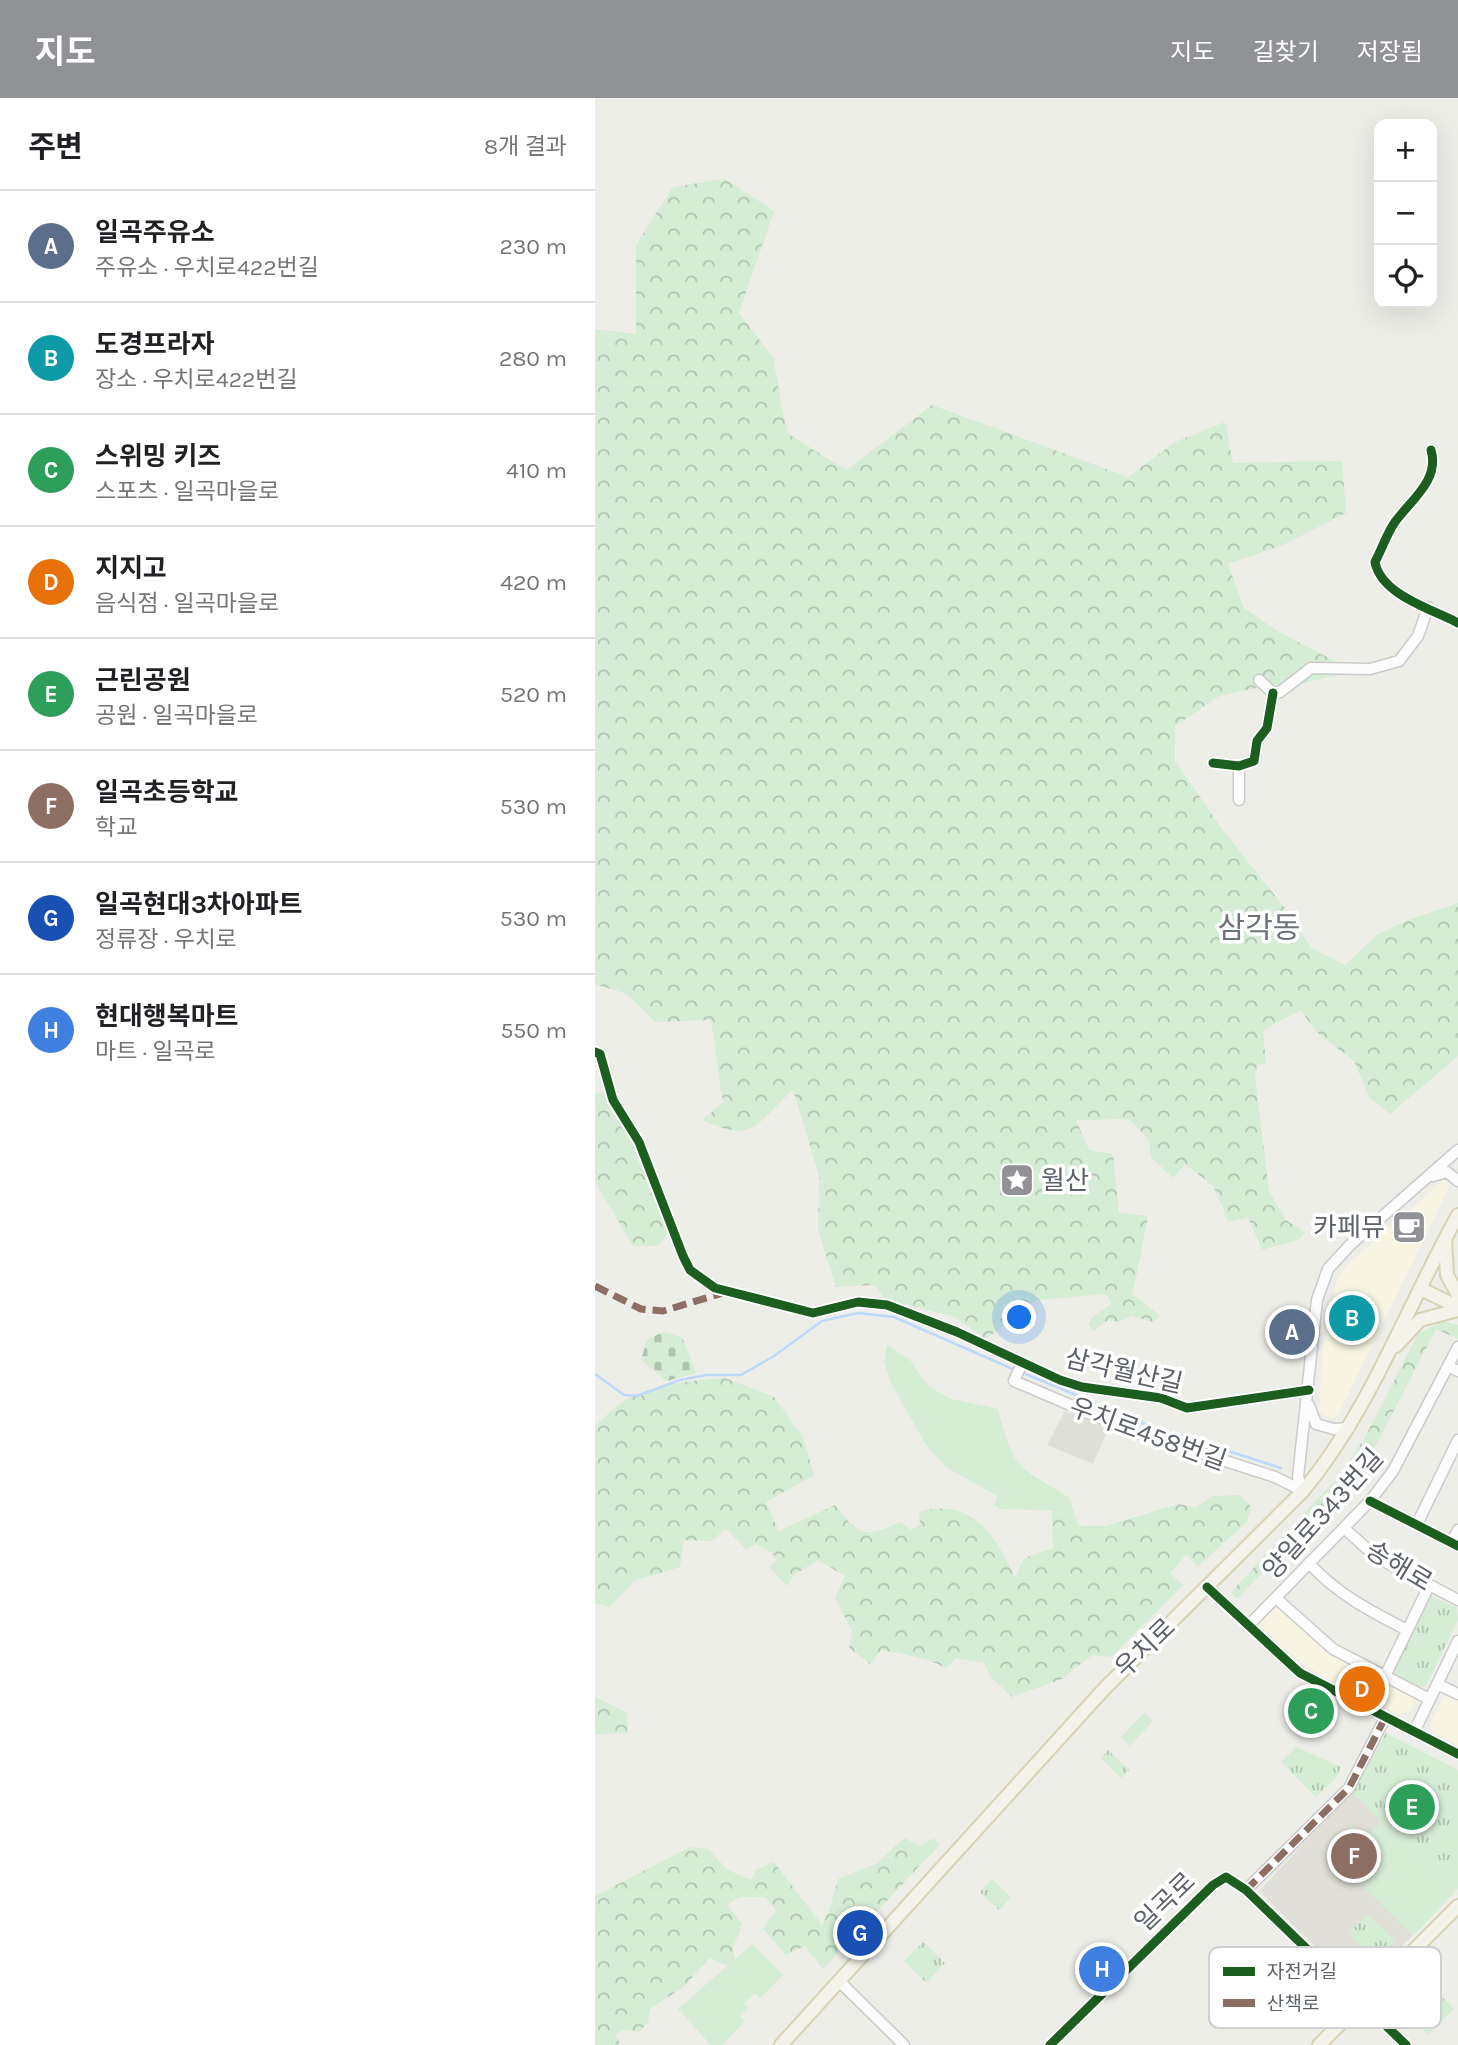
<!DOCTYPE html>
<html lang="ko">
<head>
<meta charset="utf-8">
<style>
	body { margin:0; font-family:Karla,"Noto Sans KR",sans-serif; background:#f2f2f2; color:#202124 }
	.controls { position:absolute; right:21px; top:21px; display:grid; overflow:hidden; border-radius:14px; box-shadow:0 7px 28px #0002 }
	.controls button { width:63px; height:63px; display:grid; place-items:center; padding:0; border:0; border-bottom:2px solid #e0e0e0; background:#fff; color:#202124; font:35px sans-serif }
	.you { position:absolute; left:425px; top:1220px; width:24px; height:24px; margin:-18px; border:5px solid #fff; border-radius:50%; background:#1a73e8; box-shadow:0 0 0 10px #1a73e833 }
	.badge { display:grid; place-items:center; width:46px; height:46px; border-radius:50%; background:#909295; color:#fff; font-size:23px; font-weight:700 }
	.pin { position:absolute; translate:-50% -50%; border:4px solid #fff; box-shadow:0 2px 7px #0006 }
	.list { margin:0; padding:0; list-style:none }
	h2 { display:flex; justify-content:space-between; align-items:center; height:91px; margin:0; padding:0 28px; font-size:30px }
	h2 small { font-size:23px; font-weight:400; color:#757577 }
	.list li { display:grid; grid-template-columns:46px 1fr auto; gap:21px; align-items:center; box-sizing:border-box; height:112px; padding:0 28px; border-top:2px solid #e0e0e0 }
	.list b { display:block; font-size:26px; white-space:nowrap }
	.list p { margin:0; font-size:23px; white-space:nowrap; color:#757577 }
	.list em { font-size:23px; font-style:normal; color:#757577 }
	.icon { flex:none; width:38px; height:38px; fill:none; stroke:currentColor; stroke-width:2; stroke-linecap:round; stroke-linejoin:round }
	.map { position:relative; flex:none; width:863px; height:1947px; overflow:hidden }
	header { display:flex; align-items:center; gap:42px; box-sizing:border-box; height:98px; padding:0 35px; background:#909295; color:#fff }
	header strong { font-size:33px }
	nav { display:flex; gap:38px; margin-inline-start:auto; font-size:24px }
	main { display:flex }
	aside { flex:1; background:#fff }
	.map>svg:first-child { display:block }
	.commercial { fill:#f7f5e2 }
	.industrial { fill:#dfdfda }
	.education { fill:#e0dfd8 }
	.green { fill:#d5ecd5 }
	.forest { fill:url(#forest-crowns) }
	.cemetery { fill:url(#cemetery-stones) }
	.park { fill:url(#park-tufts) }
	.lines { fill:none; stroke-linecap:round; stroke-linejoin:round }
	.stream { stroke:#bdd9f8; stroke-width:2.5 }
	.minor-casing { stroke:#cacbca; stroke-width:13 }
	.major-casing { stroke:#d8d2b5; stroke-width:16 }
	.minor { stroke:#fcfcfc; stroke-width:10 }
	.major { stroke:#f3f3e9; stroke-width:12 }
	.quiet { stroke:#8d6e63; stroke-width:7; stroke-dasharray:14 7; stroke-linecap:butt }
	.cycleway-casing { stroke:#fff; stroke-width:13 }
	.cycleway { stroke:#1b5e20; stroke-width:9 }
	.labels { text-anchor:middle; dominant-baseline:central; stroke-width:7; stroke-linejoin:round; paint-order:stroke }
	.poi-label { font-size:26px; fill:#5d6168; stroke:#fff; text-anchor:start }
	.street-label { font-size:26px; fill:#5d6168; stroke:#fff }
	.quarter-label { font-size:30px; fill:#6e737a; stroke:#fff }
	.key { fill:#fff; stroke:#ced0d2; stroke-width:2 }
	.key-label { font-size:19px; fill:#5d6168 }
</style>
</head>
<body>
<header>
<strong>지도</strong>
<nav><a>지도</a><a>길찾기</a><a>저장됨</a></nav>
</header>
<main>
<aside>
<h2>주변<small>8개 결과</small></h2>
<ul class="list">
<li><span class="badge" style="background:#5c6f8a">A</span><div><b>일곡주유소</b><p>주유소 · 우치로422번길</p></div><em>230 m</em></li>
<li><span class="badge" style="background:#0f9aa8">B</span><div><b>도경프라자</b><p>장소 · 우치로422번길</p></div><em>280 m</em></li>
<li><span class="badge" style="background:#2e9e5b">C</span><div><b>스위밍 키즈</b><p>스포츠 · 일곡마을로</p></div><em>410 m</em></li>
<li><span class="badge" style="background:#e8710a">D</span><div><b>지지고</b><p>음식점 · 일곡마을로</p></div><em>420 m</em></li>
<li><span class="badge" style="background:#2e9e5b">E</span><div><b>근린공원</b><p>공원 · 일곡마을로</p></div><em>520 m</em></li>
<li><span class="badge" style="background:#8d6e63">F</span><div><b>일곡초등학교</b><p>학교</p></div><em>530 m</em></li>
<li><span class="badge" style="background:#1a4fb4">G</span><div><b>일곡현대3차아파트</b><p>정류장 · 우치로</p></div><em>530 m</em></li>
<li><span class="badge" style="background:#3f7fe0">H</span><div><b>현대행복마트</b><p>마트 · 일곡로</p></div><em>550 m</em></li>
</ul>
</aside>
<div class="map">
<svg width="863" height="1947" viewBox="0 0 863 1947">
	<defs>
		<pattern id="forest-crowns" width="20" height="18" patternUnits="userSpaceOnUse" patternTransform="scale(1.75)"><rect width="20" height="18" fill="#d5ecd5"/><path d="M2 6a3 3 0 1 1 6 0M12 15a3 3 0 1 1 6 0" fill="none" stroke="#b0c3b1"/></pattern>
		<pattern id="cemetery-stones" width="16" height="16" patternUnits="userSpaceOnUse" patternTransform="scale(1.75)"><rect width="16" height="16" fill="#d5ecd5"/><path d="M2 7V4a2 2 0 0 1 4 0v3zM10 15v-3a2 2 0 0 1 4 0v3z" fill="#b0c3b1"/></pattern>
		<pattern id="park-tufts" width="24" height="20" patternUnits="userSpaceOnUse" patternTransform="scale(1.75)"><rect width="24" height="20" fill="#d5ecd5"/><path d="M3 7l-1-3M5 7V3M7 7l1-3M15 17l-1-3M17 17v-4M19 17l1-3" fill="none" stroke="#b0c3b1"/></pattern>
	</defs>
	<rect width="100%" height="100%" fill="#eeeee9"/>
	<!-- commercial -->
	<path class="commercial" d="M849,1082L855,1087L744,1315L738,1320L728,1317L724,1313L728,1251L742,1181L753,1166Z
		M683,1509L735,1555L819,1598L820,1603L816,1612L804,1616L739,1585L705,1564L664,1527L666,1519L675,1510Z
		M854,1597L863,1602V1648L838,1635L835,1627L848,1600Z"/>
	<!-- industrial -->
	<path class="industrial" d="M470,1313L514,1329L498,1366L452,1347Z"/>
	<!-- education -->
	<path class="education" d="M757,1694L859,1795L770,1886L759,1887L664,1793Z"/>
	<!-- green -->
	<path class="green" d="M292,1247L315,1262L333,1288L356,1301L403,1311C418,1373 425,1369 475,1400L480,1419L457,1413L405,1411L399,1407L402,1398L351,1369L331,1347L296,1285L289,1264Z
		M549,1615L558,1623L535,1648L526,1639Z
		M786,1724L859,1795L818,1838L745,1766Z
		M757,1727L764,1734L738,1761L730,1754Z
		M157,1846L188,1877L165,1900L160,1895L149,1905L153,1910L145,1918L150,1923L127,1947H116L83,1911Z"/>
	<!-- forest -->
	<path class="forest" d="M130,81L179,113L144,215L178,260L192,335L251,372L337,307L533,379L580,344L630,324L638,365L747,363L751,415L688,447L633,466L649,510L686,535L759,573L704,586L666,589L624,598L580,628V663L627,731L698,820L716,850L750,867L783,836L816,821L863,805V958L795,1016L774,999L759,963L720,933L706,912L668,932L671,966L662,967L660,978L674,1093L691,1122L710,1134L703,1142L667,1152L653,1119L634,1124L618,1088L590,1066L578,1080L556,1059L554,1042L534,1021L481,1022L494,1052L518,1056L524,1115L553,1118L538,1196L565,1218L557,1224L537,1218L523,1224L513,1222L499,1233L493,1227L497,1219L516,1206L512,1196L442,1202L391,1241L357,1218L291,1202L279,1187L241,1189L223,1131L224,1078L198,992C163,1023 160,1047 107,1022L128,1005L116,922L60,924L32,896L0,886V231L41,236V147L78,89Z
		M9,994L37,1037L42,1059L73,1135L63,1148H38L0,1084V995Z
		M848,1223L863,1227V1241L841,1231L780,1349L753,1387L642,1501L637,1496L638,1492L744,1378L769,1341L823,1236Z
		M130,1280L179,1299L208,1339L219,1377L171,1404L184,1433L240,1407C265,1439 270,1440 306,1424L316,1432L325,1427L324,1414C377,1398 401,1438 420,1480L429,1460L458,1450L457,1413L480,1419L484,1428H511L583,1406L601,1409L617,1398L645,1397L656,1409L652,1424L603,1468L591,1457L575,1475L588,1487L516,1559L497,1557L467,1581L417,1599L396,1579L389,1565L361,1560L351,1570L331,1561L286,1552L275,1566L254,1550L257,1533L240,1500L250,1478L223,1462L199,1477L192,1488L174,1469L182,1462L176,1454L160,1446L151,1451L131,1431L116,1443L89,1442L85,1469L39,1483L15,1509L0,1505V1328C9,1320 19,1309 29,1303C57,1286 99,1282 130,1280Z
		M0,1599L31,1614L33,1635L0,1637Z
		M309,1740L326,1748L339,1740L344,1747L228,1871L210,1848L191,1857L168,1831L181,1812L170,1799H144L132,1807L147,1826L138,1850L140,1861L132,1868L114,1860L90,1888L55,1911L53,1924L44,1934L28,1932L20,1937L26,1947H0V1798L95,1749L113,1751L133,1772L156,1782L161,1772L179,1764L227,1827L234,1813L243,1781L281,1766Z"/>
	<!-- cemetery -->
	<path class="cemetery" d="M68,1234L87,1239L101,1275L72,1283L46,1262L52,1242Z"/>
	<!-- park -->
	<path class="park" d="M837,1498L862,1510L863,1522L831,1588L824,1590L799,1578L797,1572L831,1501Z
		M791,1635L863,1672V1790L859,1795L757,1694Z
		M701,1649L746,1669L741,1680L721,1699L686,1664Z
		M513,1652L534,1672L526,1680L506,1660Z
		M397,1781L416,1799L404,1812L385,1794Z
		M773,1816L800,1843L781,1862L754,1835Z
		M328,1844L350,1865L331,1885L309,1863Z
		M842,1894L859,1911L833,1937L816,1920Z"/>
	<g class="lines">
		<!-- stream -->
		<path class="stream" d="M426,1274L550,1326L686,1370
			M0,1276L29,1297L42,1298L85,1282L112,1277H146L179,1258L227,1223L263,1215L299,1219L420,1272"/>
		<!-- minor casing -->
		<g class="minor-casing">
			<path id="minor" d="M836,352C845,382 816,402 800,424C792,435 787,451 780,464C786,497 837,511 863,525
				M664,582L678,595L685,594L716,570L775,571L804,563L823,538L833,509
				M618,665L644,668L659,663L662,643L672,630L678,595
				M644,702V668
				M0,954L5,956L18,1002L44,1044L88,1158L95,1172L120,1190L218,1215L263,1204L292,1207L362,1234L465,1282L487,1289L566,1300L592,1310L714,1292
				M838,1078L852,1074L863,1083
				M427,1265L419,1283L534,1332L680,1379L708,1393
				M853,1268L863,1273
				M714,1307L721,1326L739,1331L754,1330
				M708,1393L703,1379L722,1202L733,1171L755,1147L863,1052
				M775,1403L863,1448
				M822,1426L863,1342
				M749,1430L781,1459L863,1502
				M856,1445L863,1432
				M714,1465C742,1496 775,1513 812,1532
				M612,1489L705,1575L863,1656
				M681,1500L738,1551L834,1601
				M653,1528L775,1403L798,1373L863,1249
				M790,1578L834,1488
				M842,1586L863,1596
				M819,1634L863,1543
				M651,1792L754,1690L790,1620
				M244,1883L309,1947
				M455,1947L618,1787L631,1779L651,1792L811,1947"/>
		</g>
		<!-- major casing -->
		<g class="major-casing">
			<path id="major" d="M850,1141L852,1177L863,1197
				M826,1191L863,1209
				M801,1248L825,1222L863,1212
				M186,1947L510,1590L708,1393C776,1311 811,1210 863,1117
				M724,1947L863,1808"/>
		</g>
		<!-- minor -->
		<use href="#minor" class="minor"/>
		<!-- major -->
		<use href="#major" class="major"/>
		<!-- quiet -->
		<path class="quiet" d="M0,1188L46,1211L68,1213L128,1195
			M651,1792L754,1690L790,1620"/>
		<!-- cycleway casing -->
		<g class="cycleway-casing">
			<path id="cycleway" d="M836,352C845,382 816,402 800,424C792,435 787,451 780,464C786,497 837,511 863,525
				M618,665L644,668L659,663L662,643L672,630L678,595
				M0,954L5,956L18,1002L44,1044L88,1158L95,1172L120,1190L218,1215L263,1204L292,1207L362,1234L465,1282L487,1289L566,1300L592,1310L714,1292
				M775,1403L863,1448
				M612,1489L705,1575L863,1656
				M455,1947L618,1787L631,1779L651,1792L811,1947"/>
		</g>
		<!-- cycleway -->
		<use href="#cycleway" class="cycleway"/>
	</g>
	<!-- icons -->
	<defs>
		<g id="sight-square" transform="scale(1.75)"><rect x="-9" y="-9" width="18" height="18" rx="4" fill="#909295" stroke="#fff"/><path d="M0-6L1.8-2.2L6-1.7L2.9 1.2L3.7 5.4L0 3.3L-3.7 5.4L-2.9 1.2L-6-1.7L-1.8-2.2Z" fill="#fff"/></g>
		<g id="cafe-square" transform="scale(1.75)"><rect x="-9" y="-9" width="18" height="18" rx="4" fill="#909295" stroke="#fff"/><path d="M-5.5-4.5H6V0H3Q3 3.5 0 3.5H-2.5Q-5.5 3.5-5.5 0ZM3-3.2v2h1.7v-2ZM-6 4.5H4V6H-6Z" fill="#fff"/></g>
	</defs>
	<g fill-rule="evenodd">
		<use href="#sight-square" x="422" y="1082"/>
		<use href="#cafe-square" x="814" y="1129"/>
	</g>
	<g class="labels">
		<!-- poi labels -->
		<g class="poi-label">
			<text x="446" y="1082">월산</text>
			<text x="790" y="1129" text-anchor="end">카페뮤</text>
		</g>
		<!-- street labels -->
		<g class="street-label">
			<text transform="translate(529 1273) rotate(13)">삼각월산길</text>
			<text transform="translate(553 1336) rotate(20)">우치로458번길</text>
			<text transform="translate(728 1416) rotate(-48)">양일로343번길</text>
			<text transform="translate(804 1468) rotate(31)">송해로</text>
			<text transform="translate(550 1550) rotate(-44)">우치로</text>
			<text transform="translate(570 1804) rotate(-44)">일곡로</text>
		</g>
		<!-- quarter labels -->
		<g class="quarter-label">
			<text x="664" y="830">삼각동</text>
		</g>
	</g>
	<!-- legend -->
	<rect x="614" y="1849" width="232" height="81" rx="10" class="key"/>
	<rect x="628" y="1869" width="32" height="9" fill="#1b5e20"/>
	<rect x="628" y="1901" width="32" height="8" fill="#8d6e63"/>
	<g class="key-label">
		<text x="672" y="1880">자전거길</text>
		<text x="672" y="1912">산책로</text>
	</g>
</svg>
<div class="controls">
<button>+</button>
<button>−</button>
<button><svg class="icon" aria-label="locate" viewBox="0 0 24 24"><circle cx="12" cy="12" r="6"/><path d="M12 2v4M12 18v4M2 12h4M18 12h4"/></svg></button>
</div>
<div class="you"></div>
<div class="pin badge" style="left:697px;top:1234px;background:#5c6f8a">A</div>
<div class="pin badge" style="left:757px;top:1220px;background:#0f9aa8">B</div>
<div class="pin badge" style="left:716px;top:1613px;background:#2e9e5b">C</div>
<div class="pin badge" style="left:767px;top:1591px;background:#e8710a">D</div>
<div class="pin badge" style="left:817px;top:1709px;background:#2e9e5b">E</div>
<div class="pin badge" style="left:759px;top:1758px;background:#8d6e63">F</div>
<div class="pin badge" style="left:265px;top:1835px;background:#1a4fb4">G</div>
<div class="pin badge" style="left:507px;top:1871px;background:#3f7fe0">H</div>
</div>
</main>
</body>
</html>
